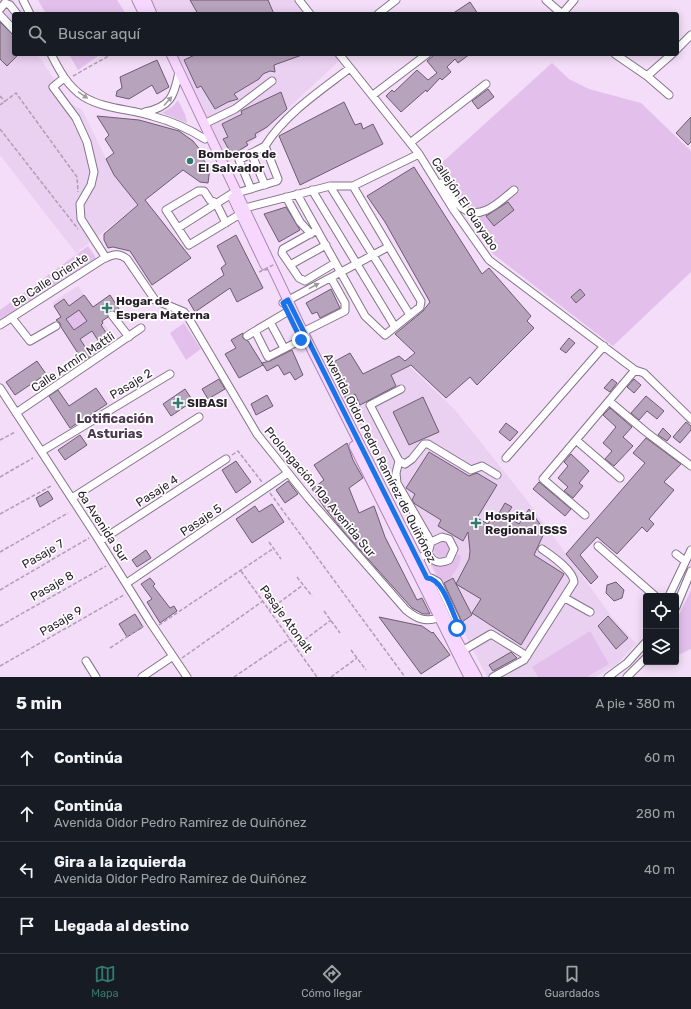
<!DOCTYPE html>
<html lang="es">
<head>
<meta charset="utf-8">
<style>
	body { margin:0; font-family:Rubik,sans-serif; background:#20242c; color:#f1f3f6 }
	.controls { position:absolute; right:12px; bottom:12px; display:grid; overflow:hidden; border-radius:4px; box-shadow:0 2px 10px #0003 }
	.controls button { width:36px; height:36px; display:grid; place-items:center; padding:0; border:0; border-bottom:1px solid #363941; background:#171b24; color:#f1f3f6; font:20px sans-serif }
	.stop { position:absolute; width:12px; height:12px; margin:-9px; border:3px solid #1a73e8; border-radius:50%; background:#fff }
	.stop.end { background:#1a73e8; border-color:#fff; box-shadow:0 1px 4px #0008 }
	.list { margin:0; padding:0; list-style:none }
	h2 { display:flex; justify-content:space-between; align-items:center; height:52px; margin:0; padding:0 16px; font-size:17px }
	h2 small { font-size:13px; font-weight:400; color:#9ea1a6 }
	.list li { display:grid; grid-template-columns:26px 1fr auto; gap:12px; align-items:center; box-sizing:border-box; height:56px; padding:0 16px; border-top:1px solid #363941 }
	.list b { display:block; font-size:15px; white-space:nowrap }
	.list p { margin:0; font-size:13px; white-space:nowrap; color:#9ea1a6 }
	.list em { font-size:13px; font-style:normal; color:#9ea1a6 }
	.icon { flex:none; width:22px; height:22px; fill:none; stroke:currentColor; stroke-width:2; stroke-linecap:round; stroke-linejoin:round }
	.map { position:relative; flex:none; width:691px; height:677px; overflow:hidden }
	.search { position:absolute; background:#171b24; box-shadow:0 2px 10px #0003; left:12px; right:12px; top:12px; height:44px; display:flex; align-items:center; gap:10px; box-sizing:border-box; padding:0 14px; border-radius:4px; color:#9ea1a6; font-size:15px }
	.sheet { height:276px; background:#171b24 }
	nav { display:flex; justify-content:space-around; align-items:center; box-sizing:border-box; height:56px; border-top:1px solid #363941; background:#171b24; font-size:11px; color:#9ea1a6 }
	nav a { display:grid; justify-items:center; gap:2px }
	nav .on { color:#327970 }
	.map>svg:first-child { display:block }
	.built { fill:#ead0f1 }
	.green { fill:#e3c0ec }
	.building { fill:#b8a3bd; stroke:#6d5b72; fill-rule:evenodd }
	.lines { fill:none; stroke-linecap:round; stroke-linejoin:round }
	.minor-casing { stroke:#86738b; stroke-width:9 }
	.major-casing { stroke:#aa85b3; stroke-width:11 }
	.path { stroke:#af9db3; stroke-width:1.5; stroke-dasharray:4 2; stroke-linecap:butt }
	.minor { stroke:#fff; stroke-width:7 }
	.major { stroke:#f7d7fe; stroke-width:9 }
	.path-bridge { stroke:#af9db3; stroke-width:1.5; stroke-dasharray:4 2; stroke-linecap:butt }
	.oneway { fill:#9d9a9e }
	.route { stroke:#1a73e8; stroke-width:5 }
	.poi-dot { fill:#327970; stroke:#fff; stroke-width:1.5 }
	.labels { text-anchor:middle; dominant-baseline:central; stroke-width:3.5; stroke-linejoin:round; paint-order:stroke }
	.poi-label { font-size:12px; font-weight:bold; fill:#261e28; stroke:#fff; text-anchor:start }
	.street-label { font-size:12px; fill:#261e28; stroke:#fff }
	.neighbourhood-label { font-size:13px; font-weight:bold; fill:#4b394f; stroke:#fff }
</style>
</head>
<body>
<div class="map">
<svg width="691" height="677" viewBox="0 0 691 677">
	<rect width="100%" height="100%" fill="#f3ddf8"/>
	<!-- built -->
	<path class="built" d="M0,0H13L21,14H14V54H37L70,103L82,110L114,175L138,205L76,253L0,155Z
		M151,0H294L305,14H157Z
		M176,54H336L340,60L229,163Z
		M78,286L116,341L83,362L56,320L61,317L52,303Z
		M409,366L455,410L526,499L612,617L636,644L617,664L595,677H487L347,400Z"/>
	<!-- green -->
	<path class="green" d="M38,0H117L126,14H46Z
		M69,54H101L78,70Z
		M552,63L569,79L589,89L641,103L691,151V272L613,346L493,254L436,168Z
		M178,100L185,114L187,123L162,113L173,106Z
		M88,246L96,258L0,324V310Z
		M79,310L87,321L74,330L64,316L73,314Z
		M184,323L201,349L186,360L170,333Z
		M434 549a8 8 0 1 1 16 0a8 8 0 1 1-16 0Z
		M458,554L461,556C461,566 450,580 442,585L428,558L453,559Z
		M691,590V649L676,656V621Z
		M590,631L609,664L587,677H538L532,667Z"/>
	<!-- building -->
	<path class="building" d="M190,0H268L274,14H198Z
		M470,2L478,14H452Z
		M0,22L14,36V54H19L7,66L0,59Z
		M197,54H302V55L274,65L275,72L270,71L263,74L259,79L234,94L238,99L228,102L215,109L201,86L197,88L184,60Z
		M435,54H470L458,63L455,59L447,67L451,72L442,80L440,78L427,92L426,90L401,112L386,96L392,90L394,92L417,70L428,80L437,73L427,61Z
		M157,60L169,87L157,94L152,85L129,99L116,96L117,91L122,88L120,77Z
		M488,89L494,97L478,109L472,101Z
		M281,92L287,109L267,127L255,134L256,137L246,142L248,145L232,155L223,139L228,137L222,124L242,114L241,111Z
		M344,102L355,125L361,123L363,129L373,124L383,144L300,185L279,136Z
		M97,116L139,120L179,131L193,141L205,156L202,158L210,168L208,183L200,182L183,170L145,200L191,258L152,285L130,251L113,247L108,248L104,240V234L138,205L114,175L106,159L114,153L105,139L109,135Z
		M691,117V142L688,145L676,133Z
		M414,167L482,274L489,268L531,316L527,321L534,328L477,385L470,377L446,398L411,365L391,375L396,386L360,405L355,394L346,400L340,383L328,365L350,353L363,374L399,356L405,361L415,353L395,334L423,311L430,302L385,222L367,196Z
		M508,202L514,210L494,226L486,216Z
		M286,207L300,230L279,242L264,214Z
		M236,235L263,288L237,302L230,288L195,312L188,300L224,275L221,268L226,264L217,246Z
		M331,289L340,308L320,318L317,312L312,314L306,303Z
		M580,289L585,295L576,303L571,297Z
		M84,295L93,307L110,295L119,309L116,312L112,310L109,311L108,317L102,321L103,323L101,325L112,342L103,348L92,331L80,339L91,356L83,361L61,327L60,323L56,320L61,317L54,306L64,299L69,306ZM79,310L87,321L74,330L66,319Z
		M243,333V338L248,341L263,365L239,378L225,354L236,348L231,340Z
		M569,338L575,343L566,353L560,349Z
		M292,350L303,375L295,380L290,372L284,375L278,365L267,371L262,363L270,361Z
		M37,361L46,374L15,395L6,382Z
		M219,379L225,389L208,399L202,389Z
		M612,379L617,383L610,392L604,388Z
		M634,379L641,385L634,393L627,387Z
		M96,388L107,404L70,428L49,396L58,390L69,406Z
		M185,389L193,401L171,416L163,404Z
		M267,395L273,406L256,415L251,404Z
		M646,396L664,411L657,419L647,411L639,420L631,413Z
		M423,397L439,432L409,445L393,412Z
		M610,408L632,427L623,437L633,446L614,466L605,459L612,451L603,443L616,427L603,415Z
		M686,422L691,426V430L680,443L673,437Z
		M506,423L518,432L510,441L499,432Z
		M663,428L671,436L667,441L658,435Z
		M80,435L87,445L65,460L58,450Z
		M646,438L681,464L664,482L674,490L649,519L654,524L647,532L642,527L617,554L597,537L580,555L598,577L591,584L566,554L645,463L633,453Z
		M347,443L353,460L363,478L349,488L359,513L374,506L385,537L417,600L422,598L430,614H423L412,608L342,530L324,507L312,489L324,480L314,465Z
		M429,452L469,476L477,473L497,485L477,518L488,524L490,520L494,522L505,503L512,507L506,516L519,524L529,509L545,531L534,555L564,574L521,645L472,613L481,599L456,584L469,559L470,551L468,532L463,541L438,526L441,520L415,504L412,500L415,494L406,488Z
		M571,454L589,471L579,483L583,486L573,498L564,491L568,487L558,478L568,466L564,462Z
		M236,461L251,482L236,493L222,470Z
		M288,481L298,494L285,503L276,490Z
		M539,482L571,509L565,516L533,489Z
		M48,491L53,499L40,507L36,498Z
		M272,504L284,522L252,543L236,519L255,506L259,512Z
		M146,550L151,558L137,567L132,560Z
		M150,578L155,584L153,586L170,608L174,606L177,611L160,623L147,602L152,599L141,584Z
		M453,578L472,615L462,622L444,583Z
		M616,582L624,590L622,598L614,601L606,593L607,585Z
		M135,614L143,627L127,637L119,624Z
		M608,616L628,638L616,649L598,626Z
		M379,617L422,626L432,633L433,632L450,655L421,674Z
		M511,652L517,658L493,671L489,665Z"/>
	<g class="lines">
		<!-- minor casing -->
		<g class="minor-casing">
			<path id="minor" d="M23,0L30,14
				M299,0L310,14
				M546,0L562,14
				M0,9L5,3L10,5L17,14
				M378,14L396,0
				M562,14L574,0
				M0,15L14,30
				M677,49L691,35
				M51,54C59,70 68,87 84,97C104,109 130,109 152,116C171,121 189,129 205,139
				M339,54L419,154L453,209L489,260L635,370L644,373L691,419
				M615,54L647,76L669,95
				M647,76L672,54
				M64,78L53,87L76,118L87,142L94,172L91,185L80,204L81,219L106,258
				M373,95L427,54
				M145,112C170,107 174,97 179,72
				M204,124L235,109L272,81
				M410,143L486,84
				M265,146C285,114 320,91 350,68
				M251,153L265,185
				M441,183C448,191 454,201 462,208C481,222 500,201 514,190
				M330,186L410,315
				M312,190L395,327
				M237,193L277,181L278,179L265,146L239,160L251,189
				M297,194L365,316L385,335L420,307L421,301L353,186
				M286,197L300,222L311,234
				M245,208L330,186H353L419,154
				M226,223L216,203L210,200L204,191H198L166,210L189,245L237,216L242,217
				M178,228L236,191
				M317,230L283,249L282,253L299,278L305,281L335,263
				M290,265L326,245
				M283,303L388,247
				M287,312L255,331L268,357L301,340
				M112,315L129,337
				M12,318L30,341L56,326
				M270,322L284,348
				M0,325L103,259C112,255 118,252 127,259L155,300L184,312L188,317L257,434L309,499L406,610C417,619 425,622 438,618
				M303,332L345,311V303L331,278
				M247,336L255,331
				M0,388L95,534L150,622L187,677
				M401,389L370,405L399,461L396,473L397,483L431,542
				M609,401L646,432L691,466
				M16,413L141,328
				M576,440L620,478
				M42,451L170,374
				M506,458L604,346
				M399,461L405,464L412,459L424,444H428L471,470L482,466L497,475
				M72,498L199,417
				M585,515L543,479L635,370
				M100,541L226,459
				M598,546L655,596
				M676,554L685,561
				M418,559L428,553L431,542L442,537L449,539L454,549L449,560C440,564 433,563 428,553
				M427,578H431L438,582L457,622L454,635
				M127,583L288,473
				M669,596L691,550
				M565,598L590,612
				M676,607L691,571
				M462,651L491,634L527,656
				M86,661L96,677
				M142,677L173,656
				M493,677L524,660L574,582C573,570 552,556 542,549
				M608,677L627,663L646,642
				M627,677L646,658"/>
		</g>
		<!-- major casing -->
		<g class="major-casing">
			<path id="major" d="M137,0L144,14
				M146,0L152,14
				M171,54L303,332L418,559L454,635L477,677
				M233,198L265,265
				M354,446L469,677"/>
		</g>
		<!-- path -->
		<path class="path" d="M73,76L112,54
			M0,96L5,102
			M0,105L16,93L77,177L78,192
			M0,129L78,229
			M0,440L15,432
			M232,455L238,451L262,482
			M0,477L33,458
			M270,493L405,677
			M0,514L51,486
			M269,542L281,559
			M0,552L68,513
			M241,571L317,677
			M297,577L312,596
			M0,590L89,538
			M269,610L303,585
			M324,611L340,633
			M159,625L274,548
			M0,626L106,566
			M295,647L331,620
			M110,648L145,625
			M351,650L366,670
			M182,658L263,601
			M0,666L124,595
			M234,677L290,639
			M331,677L357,658"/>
		<!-- minor -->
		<use href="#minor" class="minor"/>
		<!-- major -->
		<use href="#major" class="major"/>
		<!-- path-bridge -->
		<path class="path-bridge" d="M259,272L275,264"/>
	</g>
	<!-- one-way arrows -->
	<defs><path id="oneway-solid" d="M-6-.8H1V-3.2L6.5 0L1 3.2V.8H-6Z"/></defs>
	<g class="oneway">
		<use href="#oneway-solid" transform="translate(83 95) rotate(35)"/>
		<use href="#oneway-solid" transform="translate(168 101) rotate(-48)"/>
		<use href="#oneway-solid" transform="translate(314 286) rotate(-28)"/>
	</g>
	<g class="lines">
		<!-- route -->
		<path class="route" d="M301,340L283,303L288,300L427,578C442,578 451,609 457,622V628"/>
	</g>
	<!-- markers -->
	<g class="poi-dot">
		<circle cx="190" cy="161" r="4"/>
		<path d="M105 302h4v4h4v4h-4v4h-4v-4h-4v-4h4z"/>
		<path d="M176 397h4v4h4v4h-4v4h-4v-4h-4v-4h4z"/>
		<path d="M474 517h4v4h4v4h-4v4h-4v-4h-4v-4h4z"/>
	</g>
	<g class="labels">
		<!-- poi labels -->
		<g class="poi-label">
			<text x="198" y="154">Bomberos de<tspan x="198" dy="14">El Salvador</tspan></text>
			<text x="116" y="301">Hogar de<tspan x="116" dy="14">Espera Materna</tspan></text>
			<text x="187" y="403">SIBASI</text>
			<text x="485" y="516">Hospital<tspan x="485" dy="14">Regional ISSS</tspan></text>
		</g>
		<!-- street labels -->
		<g class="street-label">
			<text transform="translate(465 204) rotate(56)">Callejón El Guayabo</text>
			<text transform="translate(50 280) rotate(-33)">8a Calle Oriente</text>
			<text transform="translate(73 362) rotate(-34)">Calle Armín Mattli</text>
			<text transform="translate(131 384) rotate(-31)">Pasaje 2</text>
			<text transform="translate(380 458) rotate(63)">Avenida Oidor Pedro Ramírez de Quiñónez</text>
			<text transform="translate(157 491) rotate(-33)">Pasaje 4</text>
			<text transform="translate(320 492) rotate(50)">Prolongación 10a Avenida Sur</text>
			<text transform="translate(201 520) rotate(-34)">Pasaje 5</text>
			<text transform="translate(103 526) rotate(57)">6a Avenida Sur</text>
			<text transform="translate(43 554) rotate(-30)">Pasaje 7</text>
			<text transform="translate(52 586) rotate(-30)">Pasaje 8</text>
			<text transform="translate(286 619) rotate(54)">Pasaje Atonalt</text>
			<text transform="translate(61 621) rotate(-30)">Pasaje 9</text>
		</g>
		<!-- neighbourhood labels -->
		<g class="neighbourhood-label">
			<text x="115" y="418">Lotificación<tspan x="115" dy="15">Asturias</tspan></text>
		</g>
	</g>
</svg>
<div class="controls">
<button><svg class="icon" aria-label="locate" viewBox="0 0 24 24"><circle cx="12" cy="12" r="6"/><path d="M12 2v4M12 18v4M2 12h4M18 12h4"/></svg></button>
<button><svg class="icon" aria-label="layers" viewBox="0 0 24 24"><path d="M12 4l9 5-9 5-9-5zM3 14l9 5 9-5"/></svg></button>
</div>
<div class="stop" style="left:457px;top:628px"></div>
<div class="stop end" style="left:301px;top:340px"></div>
<div class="search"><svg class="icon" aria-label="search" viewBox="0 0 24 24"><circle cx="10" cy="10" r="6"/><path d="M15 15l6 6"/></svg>Buscar aquí</div>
</div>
<section class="sheet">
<h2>5 min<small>A pie · 380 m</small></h2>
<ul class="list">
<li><svg class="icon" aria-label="ahead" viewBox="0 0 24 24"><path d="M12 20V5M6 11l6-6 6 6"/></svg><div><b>Continúa</b></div><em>60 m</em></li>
<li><svg class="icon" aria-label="ahead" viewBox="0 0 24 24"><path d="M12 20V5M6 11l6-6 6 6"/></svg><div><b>Continúa</b><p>Avenida Oidor Pedro Ramírez de Quiñónez</p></div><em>280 m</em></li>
<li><svg class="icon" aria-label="left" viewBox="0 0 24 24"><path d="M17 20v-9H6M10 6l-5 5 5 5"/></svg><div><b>Gira a la izquierda</b><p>Avenida Oidor Pedro Ramírez de Quiñónez</p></div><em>40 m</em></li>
<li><svg class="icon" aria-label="arrive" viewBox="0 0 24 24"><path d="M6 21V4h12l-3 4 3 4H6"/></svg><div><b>Llegada al destino</b></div></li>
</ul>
</section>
<nav>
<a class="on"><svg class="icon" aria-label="map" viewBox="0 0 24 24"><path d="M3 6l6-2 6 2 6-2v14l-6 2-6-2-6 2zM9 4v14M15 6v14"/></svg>Mapa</a>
<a><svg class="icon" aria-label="directions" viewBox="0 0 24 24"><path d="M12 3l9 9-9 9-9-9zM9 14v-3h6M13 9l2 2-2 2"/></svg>Cómo llegar</a>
<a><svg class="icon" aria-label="saved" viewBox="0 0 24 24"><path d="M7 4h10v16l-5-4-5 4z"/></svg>Guardados</a>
</nav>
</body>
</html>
